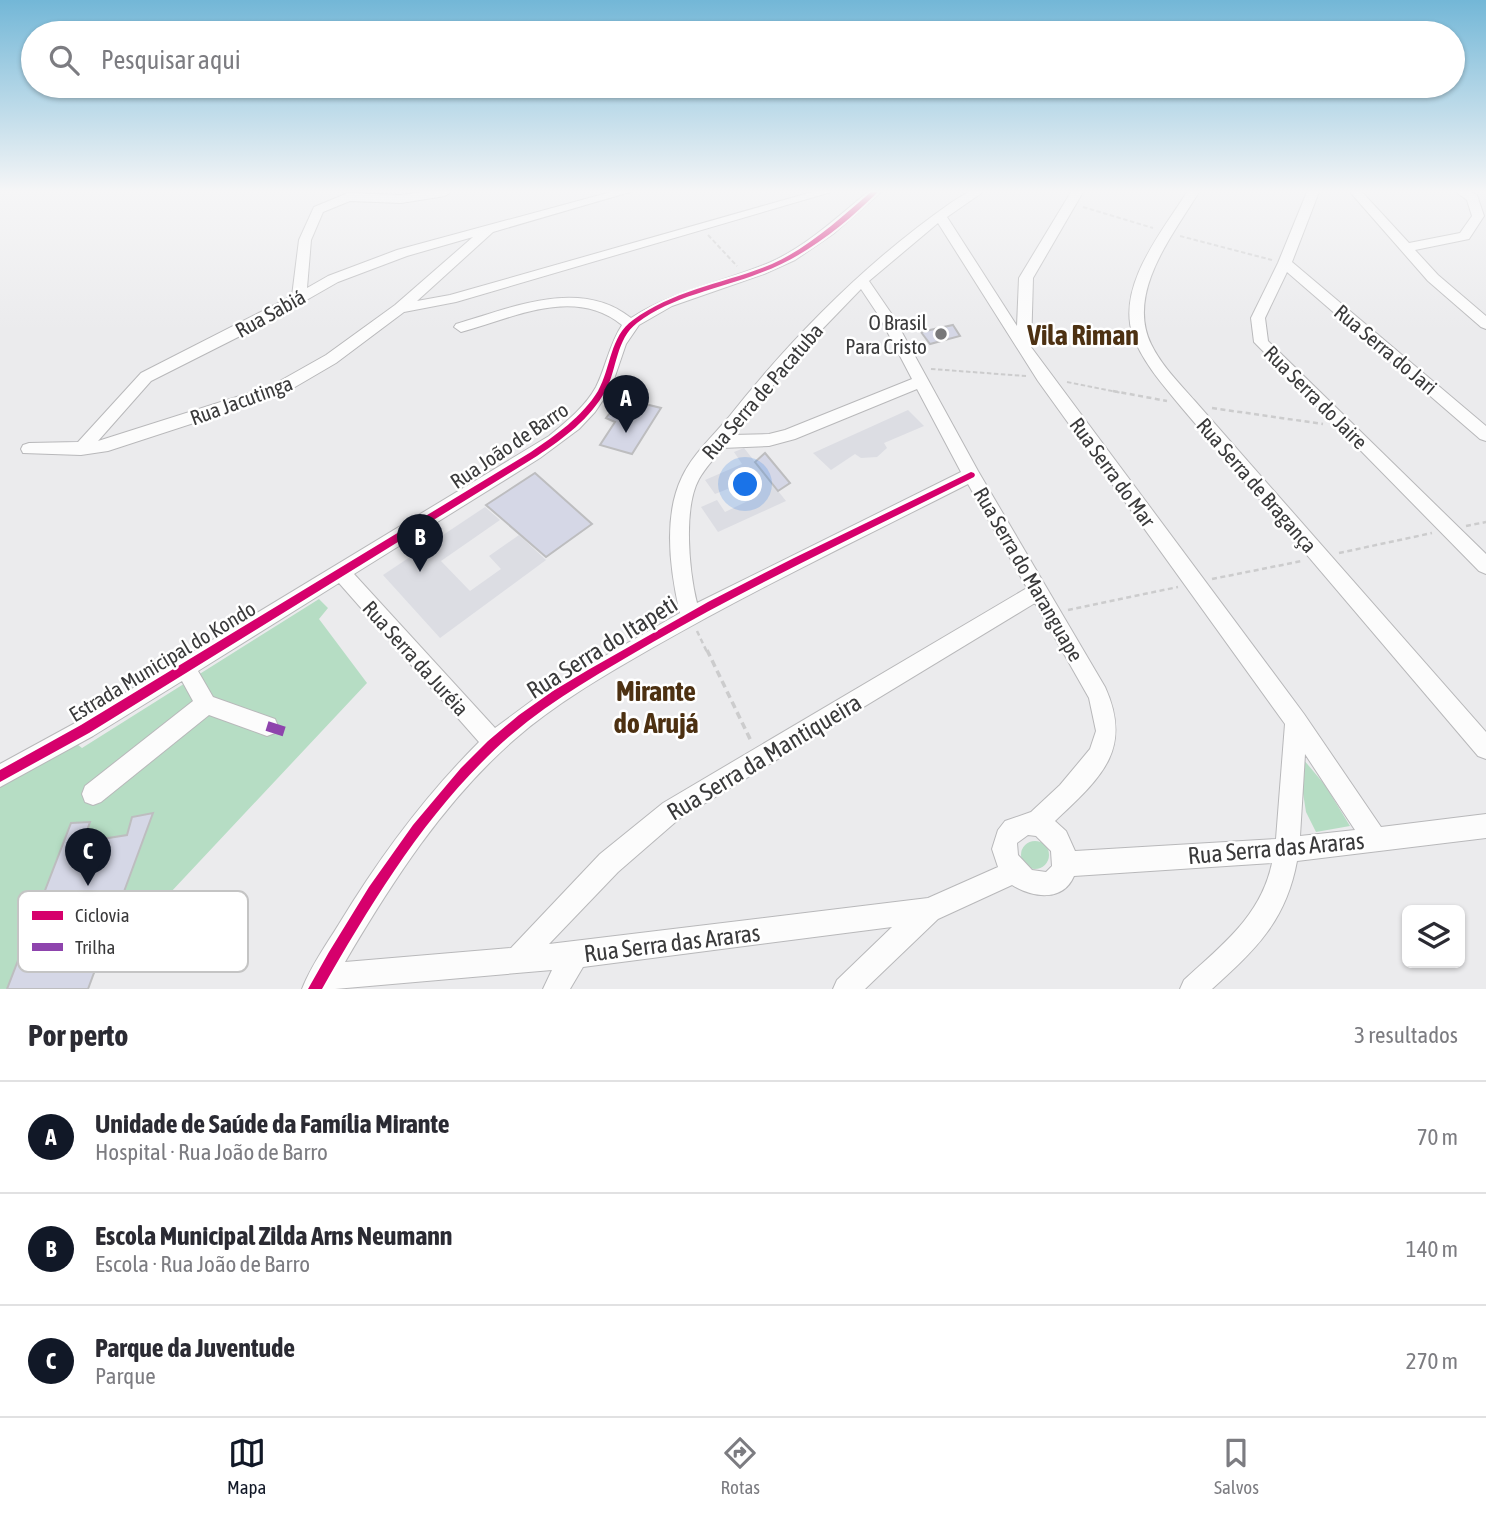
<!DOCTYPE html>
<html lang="pt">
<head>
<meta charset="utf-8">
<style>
	body { margin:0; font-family:"Asap Condensed",sans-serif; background:#f7f7f7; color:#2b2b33 }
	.controls { position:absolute; right:21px; bottom:21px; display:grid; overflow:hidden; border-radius:10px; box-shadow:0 2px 5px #0004 }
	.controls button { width:63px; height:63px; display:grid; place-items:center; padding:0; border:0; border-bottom:2px solid #e1e1e2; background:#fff; color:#2b2b33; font:35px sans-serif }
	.you { position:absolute; left:746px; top:485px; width:24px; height:24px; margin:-18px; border:5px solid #fff; border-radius:50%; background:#1a73e8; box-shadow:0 0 0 10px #1a73e833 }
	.badge { display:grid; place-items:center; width:46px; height:46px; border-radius:50%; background:#111827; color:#fff; font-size:23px; font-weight:700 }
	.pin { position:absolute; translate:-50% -58px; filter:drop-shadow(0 2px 4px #0008) }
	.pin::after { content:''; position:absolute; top:37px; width:24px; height:21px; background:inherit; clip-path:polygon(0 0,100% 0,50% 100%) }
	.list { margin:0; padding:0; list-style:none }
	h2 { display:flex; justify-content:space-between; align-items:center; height:91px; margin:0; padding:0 28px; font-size:30px }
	h2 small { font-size:23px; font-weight:400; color:#7c7c81 }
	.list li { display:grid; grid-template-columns:46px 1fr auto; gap:21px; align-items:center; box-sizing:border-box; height:112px; padding:0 28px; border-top:2px solid #e1e1e2 }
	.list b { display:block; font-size:26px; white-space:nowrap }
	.list p { margin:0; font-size:23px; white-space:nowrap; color:#7c7c81 }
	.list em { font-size:23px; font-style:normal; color:#7c7c81 }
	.icon { flex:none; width:38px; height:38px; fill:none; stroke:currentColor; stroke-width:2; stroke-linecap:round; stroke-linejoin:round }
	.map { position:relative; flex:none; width:1486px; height:989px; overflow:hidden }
	.search { position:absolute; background:#fff; box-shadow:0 2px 5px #0004; left:21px; right:21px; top:21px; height:77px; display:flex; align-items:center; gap:18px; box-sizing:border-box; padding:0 24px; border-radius:38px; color:#7c7c81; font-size:26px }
	.sheet { height:427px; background:#fff }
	nav { display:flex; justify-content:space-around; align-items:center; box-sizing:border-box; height:98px; border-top:2px solid #e1e1e2; background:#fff; font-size:19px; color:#7c7c81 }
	nav a { display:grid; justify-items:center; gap:4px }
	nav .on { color:#111827 }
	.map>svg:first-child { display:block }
	.built { fill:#dcdde3 }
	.green { fill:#b6ddc4 }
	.building { fill:#d5d7e6; stroke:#bdbdbf; stroke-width:2 }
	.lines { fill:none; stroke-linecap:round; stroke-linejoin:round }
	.minor-casing { stroke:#b8b8ba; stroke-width:2 }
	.path-far2 { stroke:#cccccd; stroke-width:2; stroke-dasharray:4.5 2.5; stroke-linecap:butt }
	.path-far1 { stroke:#cccccd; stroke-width:2.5; stroke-dasharray:5 3.5; stroke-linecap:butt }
	.path { stroke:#cccccd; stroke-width:3.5; stroke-dasharray:7 4.5; stroke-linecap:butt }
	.minor { fill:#fcfcfc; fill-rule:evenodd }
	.quiet { stroke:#8e44ad; stroke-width:10; stroke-dasharray:18 10; stroke-linecap:butt }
	.cycleway-casing { stroke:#fff; stroke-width:4 }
	.cycleway { fill:#d6006c; fill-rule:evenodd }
	.poi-dot { fill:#787879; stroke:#fff; stroke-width:2.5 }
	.labels { text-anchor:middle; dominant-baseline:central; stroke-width:5; stroke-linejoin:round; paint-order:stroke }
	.street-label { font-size:21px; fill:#3a3a3b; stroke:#fff }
	.poi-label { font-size:21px; fill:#3a3a3b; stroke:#fff; text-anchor:end }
	.near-street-label { font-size:24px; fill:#3a3a3b; stroke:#fff }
	.district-label { font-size:28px; font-weight:bold; fill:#4d3112; stroke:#fff }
	.near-quarter-label { font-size:28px; font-weight:bold; fill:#4d3112; stroke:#fff }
	.key { fill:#fff; stroke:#c4c4c4; stroke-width:2 }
	.key-label { font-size:19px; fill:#3a3a3b }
</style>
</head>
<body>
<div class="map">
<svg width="1486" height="989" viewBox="0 0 1486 989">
	<rect width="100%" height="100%" fill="#ebebed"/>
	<!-- built -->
	<path class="built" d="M908,410L924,426L884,443L887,448L877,457L861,458L855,454L831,470L813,453Z
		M744,448L786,501L718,532L701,507L717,500L725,512L752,499L740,484L715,494L705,480L742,464L734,452Z
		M485,507L500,520L441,561L470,591L501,569L489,556L519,535L546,560L440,638L383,575Z"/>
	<!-- green -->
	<path class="green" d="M319,599L328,608L319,619L367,683L80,989H0V783L73,741L82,748Z
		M1303,759L1325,785L1350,826L1316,832L1306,812L1298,761Z
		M1021 855a14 14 0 1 1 28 0a14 14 0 1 1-28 0Z"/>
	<!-- building -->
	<path class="building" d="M953,325L960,336L930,344L921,332Z
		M629,400L661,408L632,454L600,445L615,422L606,418L613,409L622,411Z
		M765,453L790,483L778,491L755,462Z
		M535,473L592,524L546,557L486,505Z
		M153,813L88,989H7L71,823L90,822L83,842L127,835L132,817Z"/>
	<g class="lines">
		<!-- minor casing -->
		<g class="minor-casing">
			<path id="minor" d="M423,192H451L445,196L401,203L350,201L323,212L311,240L307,288L328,276L397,250L611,192H630L493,232L417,301L450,295L812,192H831L456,302L404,312L336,363L283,394L108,451L81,455L23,453L21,449L23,445L29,443L78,442L141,373L292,296L299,240L314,207L348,193L401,195ZM473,237L395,305L326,355L271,386L98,441L151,381L268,322L338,282L407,256Z
				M868,192H881L833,234L795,260L764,274L672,306L639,325L626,344L611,388L595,412L579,429L540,458L354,574L495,728L549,688L680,613C670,571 663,516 682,477C692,455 713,436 728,418C793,336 866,262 952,202L968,192H983L947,217L1017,326L1019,278L1071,192H1083L1033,278L1031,347L1304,714L1381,827L1486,814V838L1297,861C1286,921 1256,949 1212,989H1180L1184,980C1222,945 1261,916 1272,863L1074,876C1063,902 1033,898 1012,885L938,919L865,989H833L837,980L892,927L583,967L570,989H543L552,970L335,989H302C311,966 326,945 339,924C379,858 424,797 479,742L339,583L198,671L213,697L275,719L278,726L275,733L267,736L209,715L101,802L93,805L85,802L82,794L85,786L193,701L182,681L93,736L0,787V764L77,722L549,436C566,422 585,407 596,387C606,367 609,345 622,325C574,286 513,318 461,332L454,327L456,324C511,308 580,277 631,318C674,290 725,282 771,262C808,245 837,217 868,192ZM938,223L1038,381L1285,724L1276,839L1075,851L1066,831L1055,821C1099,779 1134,751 1105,687L978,471L893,316L869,281ZM861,289L879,316L912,379L785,430L769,434L732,435L804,348ZM917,389L961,472L697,603C689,571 683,508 699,479C705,468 715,458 722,448L769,446L795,439ZM968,484L1027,588L663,803L600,854L511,948L345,962C392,882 444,801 515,739C556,703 605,675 652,648C755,589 862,538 968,484ZM1035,603L1089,698L1096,731L1090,749L1060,785L1031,812L1005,821L998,830L992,849L998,867L928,898L549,944L618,872L679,819ZM1305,754L1355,830L1300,836ZM1028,835L1036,836L1051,851L1052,866L1046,872L1032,870L1018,855L1017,843Z
				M1187,192H1199C1173,235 1126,292 1151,344C1161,365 1179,383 1194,400L1486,732V759L1478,756L1182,408C1164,386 1143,363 1133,336C1116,286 1162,232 1187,192Z
				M1307,192H1319L1292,262L1486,426V441L1480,439L1287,272L1265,318L1268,341L1486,554V574L1479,571L1254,342L1251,318L1278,263Z
				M1350,192H1362L1409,243L1460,233L1472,216L1467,200L1456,192H1471L1477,195L1484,216L1469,239L1415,250L1438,275L1486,316V329L1481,327L1428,281Z"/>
		</g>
		<!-- path-far2 -->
		<path class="path-far2" d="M1083,207L1153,228
			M708,235L737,266
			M1180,236L1272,260
			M931,369L1026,376
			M1067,382L1122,393"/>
		<!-- path-far1 -->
		<path class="path-far1" d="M1113,391L1167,401
			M1212,408L1323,424
			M1466,526L1486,522
			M1339,553L1432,533
			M1212,579L1302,561
			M1068,610L1178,587
			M697,631L707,652"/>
		<!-- path -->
		<path class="path" d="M707,650L751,741"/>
		<!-- minor -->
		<use href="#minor" class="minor"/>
		<!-- quiet -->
		<path class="quiet" d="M267,726L286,732"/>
		<!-- cycleway casing -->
		<g class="cycleway-casing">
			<path id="cycleway" d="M871,192H878C844,225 805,257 760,273C719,289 672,296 637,323C616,339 617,369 606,390C590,419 564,438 537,456L89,733L0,782V770L81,725L531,452C556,435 582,417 598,391C611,368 610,336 633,320C673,290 726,283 772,264C810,247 840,218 871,192Z
				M971,472L974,473L975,475L974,477C867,531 758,582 653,642C605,670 554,698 511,735C431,804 374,898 322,989H308L329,952L369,887L413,825L461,768L488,741L519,715L553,691L588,670L708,602L794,558Z"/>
		</g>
		<!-- cycleway -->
		<use href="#cycleway" class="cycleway"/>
	</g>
	<!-- sky -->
	<linearGradient id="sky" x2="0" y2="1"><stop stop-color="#73b7d7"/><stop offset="0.58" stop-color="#f6f6f7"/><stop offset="1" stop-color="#f6f6f7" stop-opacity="0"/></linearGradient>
	<rect width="1486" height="330" fill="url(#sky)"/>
	<!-- markers -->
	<circle class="poi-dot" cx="941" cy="334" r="7"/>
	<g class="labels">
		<!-- street labels -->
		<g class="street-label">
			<text transform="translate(270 313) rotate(-29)">Rua Sabiá</text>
			<text transform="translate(1386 349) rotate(40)">Rua Serra do Jari</text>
			<text transform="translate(762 391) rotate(-49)">Rua Serra de Pacatuba</text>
			<text transform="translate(1316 397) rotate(45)">Rua Serra do Jaire</text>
			<text transform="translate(241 400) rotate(-20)">Rua Jacutinga</text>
			<text transform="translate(509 445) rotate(-34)">Rua João de Barro</text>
			<text transform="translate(1113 472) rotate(54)">Rua Serra do Mar</text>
			<text transform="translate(1257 485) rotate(49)">Rua Serra de Bragança</text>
			<text transform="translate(1029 574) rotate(60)">Rua Serra do Maranguape</text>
			<text transform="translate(416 658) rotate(48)">Rua Serra da Juréia</text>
			<text transform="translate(162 661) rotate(-31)">Estrada Municipal do Kondo</text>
		</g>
		<!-- poi labels -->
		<g class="poi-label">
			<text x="927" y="322">O Brasil<tspan x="927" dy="24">Para Cristo</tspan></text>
		</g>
		<!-- near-street labels -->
		<g class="near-street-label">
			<text transform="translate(602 647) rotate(-32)">Rua Serra do Itapeti</text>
			<text transform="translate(764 757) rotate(-31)">Rua Serra da Mantiqueira</text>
			<text transform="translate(1276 848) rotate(-5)">Rua Serra das Araras</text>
			<text transform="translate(672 943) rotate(-7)">Rua Serra das Araras</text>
		</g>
		<!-- district labels -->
		<g class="district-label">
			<text x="1083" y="335">Vila Riman</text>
		</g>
		<!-- near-quarter labels -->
		<g class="near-quarter-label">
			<text x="656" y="691">Mirante<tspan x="656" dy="32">do Arujá</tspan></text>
		</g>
	</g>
	<!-- legend -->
	<rect x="18" y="891" width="230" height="81" rx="10" class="key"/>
	<rect x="32" y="911" width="31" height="9" fill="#d6006c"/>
	<rect x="32" y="943" width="31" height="8" fill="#8e44ad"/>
	<g class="key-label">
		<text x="75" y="922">Ciclovia</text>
		<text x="75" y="954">Trilha</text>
	</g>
</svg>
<div class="controls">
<button><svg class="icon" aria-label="layers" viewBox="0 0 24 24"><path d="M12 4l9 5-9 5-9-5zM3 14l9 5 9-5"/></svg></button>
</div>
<div class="you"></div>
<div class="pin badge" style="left:626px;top:433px">A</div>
<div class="pin badge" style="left:420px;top:572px">B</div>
<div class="pin badge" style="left:88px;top:886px">C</div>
<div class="search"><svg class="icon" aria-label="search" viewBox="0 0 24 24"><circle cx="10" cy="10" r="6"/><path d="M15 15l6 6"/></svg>Pesquisar aqui</div>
</div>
<section class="sheet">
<h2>Por perto<small>3 resultados</small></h2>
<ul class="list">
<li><span class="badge">A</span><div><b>Unidade de Saúde da Família Mirante</b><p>Hospital · Rua João de Barro</p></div><em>70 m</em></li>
<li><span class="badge">B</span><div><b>Escola Municipal Zilda Arns Neumann</b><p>Escola · Rua João de Barro</p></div><em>140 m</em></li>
<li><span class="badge">C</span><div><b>Parque da Juventude</b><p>Parque</p></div><em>270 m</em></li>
</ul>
</section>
<nav>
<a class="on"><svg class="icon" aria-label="map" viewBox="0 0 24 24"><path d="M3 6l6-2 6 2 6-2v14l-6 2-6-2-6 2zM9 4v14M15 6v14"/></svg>Mapa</a>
<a><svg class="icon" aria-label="directions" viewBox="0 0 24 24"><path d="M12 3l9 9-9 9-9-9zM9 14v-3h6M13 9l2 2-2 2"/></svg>Rotas</a>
<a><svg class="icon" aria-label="saved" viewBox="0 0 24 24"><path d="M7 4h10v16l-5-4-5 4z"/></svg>Salvos</a>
</nav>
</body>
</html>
